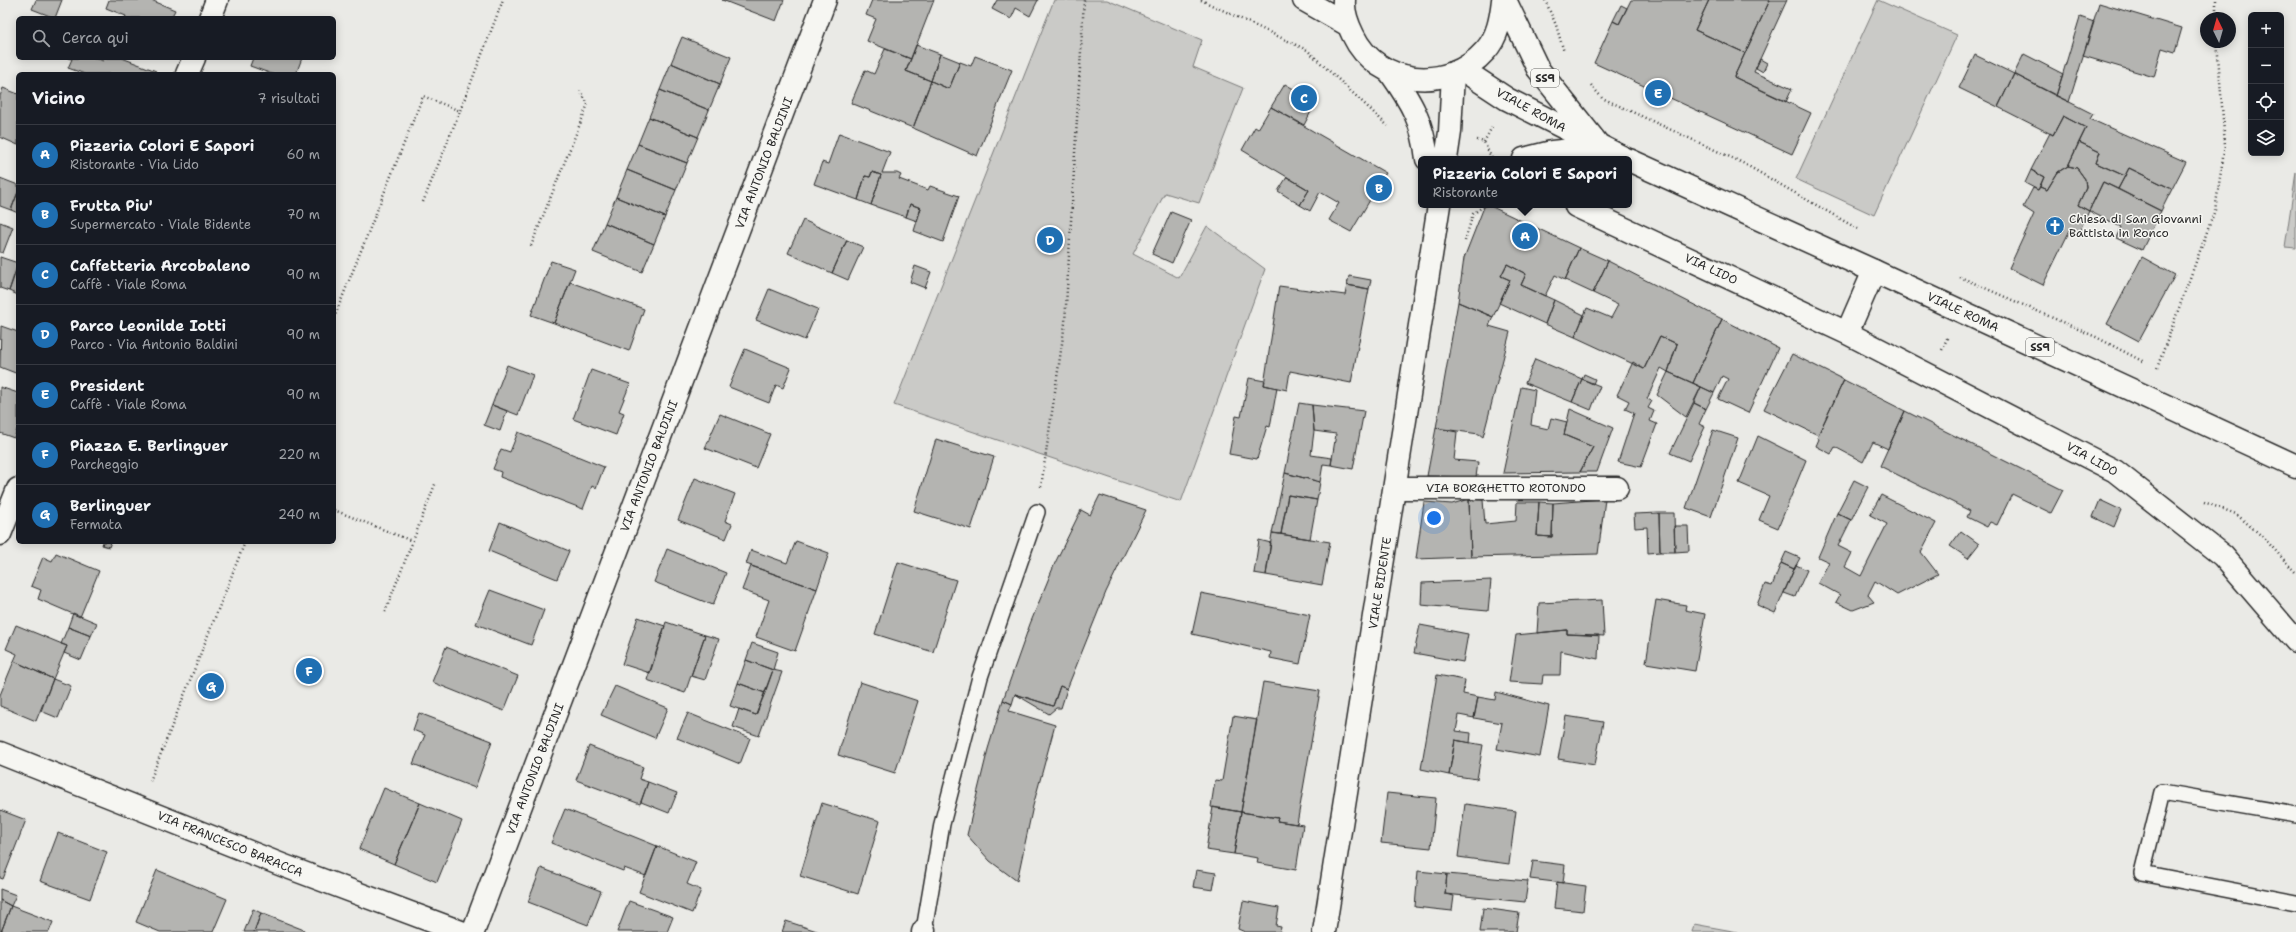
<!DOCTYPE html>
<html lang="it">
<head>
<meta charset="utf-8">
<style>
	body { margin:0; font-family:"Shantell Sans",sans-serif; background:#20242c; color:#f1f3f6 }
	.controls { position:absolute; right:12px; top:12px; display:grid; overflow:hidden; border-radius:6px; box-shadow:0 2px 10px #0003 }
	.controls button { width:36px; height:36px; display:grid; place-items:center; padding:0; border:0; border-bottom:1px solid #363941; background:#171b24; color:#f1f3f6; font:20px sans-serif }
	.compass { position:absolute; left:2200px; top:12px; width:36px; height:36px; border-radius:50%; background:#171b24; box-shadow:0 2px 10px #0003; rotate:355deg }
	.you { position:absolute; left:1434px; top:518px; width:14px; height:14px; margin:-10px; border:3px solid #fff; border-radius:50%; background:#1a73e8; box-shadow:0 0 0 6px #1a73e833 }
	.badge { display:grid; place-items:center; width:26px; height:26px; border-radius:50%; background:#1f6fb2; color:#fff; font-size:13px; font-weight:700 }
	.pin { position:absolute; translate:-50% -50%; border:2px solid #fff; box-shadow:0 1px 4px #0006 }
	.popup { position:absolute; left:1418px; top:156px; width:214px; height:52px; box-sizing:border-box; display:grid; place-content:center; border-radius:6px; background:#171b24; filter:drop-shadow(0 1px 3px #0005); font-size:13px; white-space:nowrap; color:#9ea1a6 }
	.popup b { font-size:15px; color:#f1f3f6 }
	.popup::after { content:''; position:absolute; left:50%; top:100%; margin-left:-8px; border:8px solid transparent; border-top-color:#171b24 }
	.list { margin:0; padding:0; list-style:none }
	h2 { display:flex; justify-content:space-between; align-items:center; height:52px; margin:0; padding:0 16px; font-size:17px }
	h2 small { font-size:13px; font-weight:400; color:#9ea1a6 }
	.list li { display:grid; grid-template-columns:26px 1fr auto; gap:12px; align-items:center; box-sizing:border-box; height:60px; padding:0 16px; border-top:1px solid #363941 }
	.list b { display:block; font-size:15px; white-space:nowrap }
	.list p { margin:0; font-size:13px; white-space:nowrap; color:#9ea1a6 }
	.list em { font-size:13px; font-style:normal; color:#9ea1a6 }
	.icon { flex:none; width:22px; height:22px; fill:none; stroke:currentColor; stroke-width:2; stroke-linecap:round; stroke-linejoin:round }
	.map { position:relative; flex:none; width:2296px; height:932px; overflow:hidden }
	.search { position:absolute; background:#171b24; box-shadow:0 2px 10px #0003; left:16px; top:16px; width:320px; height:44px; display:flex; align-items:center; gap:10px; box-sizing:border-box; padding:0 14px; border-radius:6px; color:#9ea1a6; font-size:15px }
	.panel { position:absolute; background:#171b24; box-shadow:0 2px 10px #0003; left:16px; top:72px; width:320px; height:472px; border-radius:6px }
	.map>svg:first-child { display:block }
	.green { fill:#cacac7; stroke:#7a7a79 }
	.building { fill:#b4b4b1; stroke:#2b2b2b }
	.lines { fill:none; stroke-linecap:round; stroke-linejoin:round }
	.lane-casing { stroke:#2b2b2b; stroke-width:18 }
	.street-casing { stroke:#2b2b2b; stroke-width:25 }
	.secondary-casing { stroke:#2b2b2b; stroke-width:25 }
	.primary-casing { stroke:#2b2b2b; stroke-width:25 }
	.path { stroke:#2b2b2b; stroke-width:2.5; stroke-dasharray:1 3; stroke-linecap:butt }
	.lane { stroke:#f6f6f2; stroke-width:15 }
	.street { stroke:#f6f6f2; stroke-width:22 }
	.secondary { stroke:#f6f6f2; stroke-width:22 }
	.primary { stroke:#f6f6f2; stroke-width:22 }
	.labels { text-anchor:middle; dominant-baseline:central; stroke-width:3; stroke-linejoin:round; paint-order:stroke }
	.shield { fill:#f6f6f2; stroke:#686867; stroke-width:1 }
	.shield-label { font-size:11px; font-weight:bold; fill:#2b2b2b }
	.street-label { font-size:12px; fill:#2b2b2b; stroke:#f6f6f2 }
	.poi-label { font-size:12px; fill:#2b2b2b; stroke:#f6f6f2; text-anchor:start }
</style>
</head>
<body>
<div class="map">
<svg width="2296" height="932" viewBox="0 0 2296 932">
	<rect width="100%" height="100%" fill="#eaeae6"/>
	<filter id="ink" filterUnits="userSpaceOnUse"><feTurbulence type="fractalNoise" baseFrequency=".025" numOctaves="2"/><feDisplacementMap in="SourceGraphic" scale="8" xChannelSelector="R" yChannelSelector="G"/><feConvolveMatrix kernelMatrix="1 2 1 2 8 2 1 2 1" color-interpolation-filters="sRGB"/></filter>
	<g filter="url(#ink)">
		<!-- green -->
		<path class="green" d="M1054,0H1107L1202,40L1193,67L1243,88L1199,203L1165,193L1133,254L1179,278L1207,226L1265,269L1181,502L894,405Z
			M1878,0L1957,35L1874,215L1796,179Z
			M2296,172V248L2285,247Z
			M1694,924L1738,932H1692Z"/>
		<!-- building -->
		<path class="building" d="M36,0H62L55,18L32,9Z
			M109,0H151L175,10L171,18H125L126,16L106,8Z
			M722,0H784L776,21Z
			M872,0H934L911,59L867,41L876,19L866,15Z
			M997,0H1038L1030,16L1016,8L1011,19L992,9Z
			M1631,0H1709L1695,30L1745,53L1734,77L1811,113L1792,154L1594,63L1613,21L1619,24Z
			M1709,0H1770L1745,53L1695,30Z
			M1770,0H1787L1754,72L1792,89L1786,102L1734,77Z
			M2099,3L2182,28L2175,52L2162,48L2154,77L2083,56Z
			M1621,5L1627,8L1619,24L1613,21Z
			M2080,17L2094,22L2069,102L2056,96Z
			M682,37L731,57L720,84L671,63Z
			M916,45L940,54L931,81L906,71Z
			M885,49L911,59L906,71L931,81L913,128L851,103L865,70L874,74Z
			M940,54L960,62L949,89L931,81Z
			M2024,54L2063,74L2056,96L2014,74Z
			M1975,55L2014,74L1998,107L1959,88Z
			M975,56L1012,70L977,156L913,128L931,81L949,89L960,62L971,66Z
			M68,58H96L103,61L104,58H122L156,71L154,74H85L68,68L72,59Z
			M253,58H302L296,74H272L250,66Z
			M1760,59L1767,63L1763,72L1756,68Z
			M671,63L720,84L709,110L660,90Z
			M2014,74L2093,114L2090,119L2186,162L2172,189L2129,168L2125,176L2096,163L2100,152L2079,142L2086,128L2063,116L2053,135L1998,107Z
			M1285,84L1316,102L1304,125L1271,107Z
			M3,88L18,94V145L0,137V96Z
			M660,90L709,110L698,137L649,117Z
			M1271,107L1386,173L1351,232L1329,220L1339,203L1320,192L1310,211L1300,205L1309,190L1242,150L1255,127L1258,129Z
			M2063,116L2086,128L2068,166L2058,172L2047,190L2040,187L2044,177L2031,170L2050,133L2053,135Z
			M649,117L698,137L687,163L638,144Z
			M839,133L890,152L882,173H897L901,175L899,179L928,190L930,186L959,196L943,242L914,231L921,208L910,204L906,217L871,205L881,175L872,172L870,177L865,176L858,200L814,184L822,162L828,164Z
			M2079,142L2100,152L2096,163L2125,176L2118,189L2103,182L2089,211L2078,205L2086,188L2085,179L2077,168L2068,166Z
			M638,144L687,163L676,190L627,170Z
			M2068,166L2077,168L2085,179L2086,188L2078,205L2089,211L2078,234L2070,230L2043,285L2009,268L2034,214L2023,207L2033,188L2038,190L2040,187L2047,190L2058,172Z
			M2129,168L2172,189L2161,211L2118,189Z
			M627,170L676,190L665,217L616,197Z
			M2031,170L2044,177L2038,190L2025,183Z
			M872,172L881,175L871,205L858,200L865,176L870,177Z
			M1287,177L1309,190L1300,205L1278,191Z
			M0,178L18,185V192L11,210L0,206Z
			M2103,182L2161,211L2142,250L2116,238L2121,227L2089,211Z
			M18,192V213L11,210Z
			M616,197L665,217L654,244L605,223Z
			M910,204L921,208L917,221L906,217Z
			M1488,205L1579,248L1565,280L1555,275L1545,296L1521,285L1526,274L1507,264L1501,276L1510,280L1493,317L1458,302L1464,258L1484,207Z
			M1171,212L1191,220L1172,263L1152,254Z
			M803,220L847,240L832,273L788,253Z
			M0,222L13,227L3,253L0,252Z
			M605,223L654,244L642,272L593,252Z
			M847,240L863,247L848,280L832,273Z
			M1579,248L1608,261L1593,293L1565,280Z
			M0,257L18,263L9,291L0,288Z
			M2142,257L2175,275L2139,341L2107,324Z
			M551,261L575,269L554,323L531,315Z
			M1608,261L1722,319L1693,383L1668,372L1677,344L1660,336L1644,369L1575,337L1587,308L1611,318L1618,305L1593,293Z
			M1507,264L1526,274L1521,285L1554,300L1545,324L1499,303L1510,280L1501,276Z
			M18,266V295L9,291Z
			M915,266L931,272L925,288L910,282Z
			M1349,276L1371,280L1369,289L1347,285Z
			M570,282L644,309L629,351L554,323Z
			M1347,285L1369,289L1351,383L1290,371L1287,390L1264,385L1279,286L1345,295Z
			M769,289L818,309L805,340L756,320Z
			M1554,300L1584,315L1575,337L1545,324Z
			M1458,302L1493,317L1489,326L1510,332L1483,437L1479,434L1436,428Z
			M1722,319L1778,348L1748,413L1718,399L1728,379L1722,376L1714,393L1693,383Z
			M1,326L18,332V374L0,367Z
			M1660,336L1677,344L1668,372L1661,368L1647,399L1652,401L1648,408L1654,411L1650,421L1657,424L1641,467L1618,462L1634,413L1625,409L1629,401L1617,395L1633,362L1644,369Z
			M745,349L791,368L783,388L776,385L769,403L729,387Z
			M1792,354L1844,380L1818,435L1764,409Z
			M1535,359L1582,379L1572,402L1525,383Z
			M507,365L533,375L518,415L492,405Z
			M591,370L630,384L619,411L624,413L616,435L573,419Z
			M1668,372L1701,387L1686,417L1657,395Z
			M1584,374L1595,379L1593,384L1582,379Z
			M1249,378L1265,381L1264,385L1277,388L1270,427L1267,426L1257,459L1229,454L1236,416L1241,417Z
			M1582,379L1600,386L1591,410L1572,402Z
			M1844,380L1905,411L1888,449L1873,442L1863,462L1835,447L1831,454L1816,446L1819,439L1817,438L1818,435Z
			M0,387L18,393V426L14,438L0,433Z
			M1521,387L1535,390L1531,425L1548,429L1551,418L1567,422L1564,435L1593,447L1580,472L1503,473Z
			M1701,387L1714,393L1706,409L1694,403Z
			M1299,403L1312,405L1314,431L1311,455L1332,458L1331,465L1323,464L1320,482L1285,473Z
			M1694,403L1706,409L1699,424L1705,427L1689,461L1670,453Z
			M492,405L507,411L500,431L484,425Z
			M1312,405L1364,411L1353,469L1331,465L1336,434L1314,431Z
			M1570,409L1613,428L1597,472H1580L1593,447L1564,435Z
			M1905,411L2063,490L2051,513L2012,494L1997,525L1990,522L1987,527L1967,517L1970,511L1880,466Z
			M720,414L770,434L756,468L705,448Z
			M1436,428L1457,432L1454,460L1478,462L1476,477L1427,476Z
			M1713,430L1738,438L1711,517L1686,508Z
			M518,432L604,467L596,488L592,486L583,509L500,477L501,472L493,469L501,449L510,452Z
			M1758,436L1806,460L1778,528L1759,520L1769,496L1739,483Z
			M936,439L994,457L971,529L914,511Z
			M1285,473L1320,482L1317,500L1288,495L1281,534L1272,533Z
			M695,478L735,494L725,521L732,524L726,539L678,520Z
			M1854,480L1868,487L1851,520L1837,513Z
			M1100,495L1146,510L1106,592L1067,689L1060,686L1053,706L1015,694L1012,704L1003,700L1030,624L1055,563L1081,510L1090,515Z
			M1288,495L1317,500L1310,539L1281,534Z
			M1881,495L1936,523L1921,552L1938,574L1897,595L1875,581L1868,595L1874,602L1853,610L1836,602L1840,595L1818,583L1829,562L1818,557L1837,513L1851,520L1838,546L1852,553L1845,567L1861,576L1887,524L1870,515Z
			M1469,499L1483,500L1485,524L1516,521L1517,502H1539L1537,536L1552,537L1553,503L1605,499L1598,554L1471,557Z
			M1469,499L1471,557L1416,559L1424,502L1452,504Z
			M2100,500L2121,510L2114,527L2093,517Z
			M1539,502L1553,503L1552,537L1537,536Z
			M1659,513H1674L1675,552H1660Z
			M1659,513L1660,552L1648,553L1647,527L1635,528L1634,514Z
			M500,522L569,551L557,579L489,551Z
			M1674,526H1688L1689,551L1675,552Z
			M1961,531L1979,544L1968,558L1950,546Z
			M1272,533L1330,542L1322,585L1266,575Z
			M1259,540L1271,543L1266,575L1254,573Z
			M796,541L829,553L817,589L746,564L751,550L787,563Z
			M103,542H111L109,547L102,545Z
			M667,549L726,573L713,605L654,582Z
			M1786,552L1800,558L1794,569L1781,563Z
			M56,553L99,571L80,617L38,599L41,590L31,586L43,557L52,561Z
			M898,562L956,580L933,652L875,634Z
			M1781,563L1794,569L1775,613L1757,605L1765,584L1772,586Z
			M1796,565L1807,570L1795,597L1784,593Z
			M751,566L817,589L795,651L756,637L769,600L742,590Z
			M1491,580L1488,611L1421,605L1422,583Z
			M490,590L544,610L531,645L476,624Z
			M1201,593L1310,615L1300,664L1270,658L1271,652L1192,634Z
			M1602,600L1604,636L1567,634V630L1537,633L1539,603Z
			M1656,600L1686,605L1685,610L1705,614L1695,671L1646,663Z
			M73,613L97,623L91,636L68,627Z
			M638,617L665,626L650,673L622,664Z
			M666,622L705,635L685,693L647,680Z
			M16,625L67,646L53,679L14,661L17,654L6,649Z
			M1420,625L1468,634L1463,662L1414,653Z
			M68,627L91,636L81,660L64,653L67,646L61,644Z
			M1567,630V634L1599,635L1598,659L1561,651L1560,675H1543L1542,684L1509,682L1516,635Z
			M705,635L719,639L705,680L691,676Z
			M752,643L778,652L773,670L746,660Z
			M446,647L518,676L504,711L432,682Z
			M746,660L773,670L765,693L738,683Z
			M14,661L53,679L36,721L0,706V695Z
			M773,670L782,672L759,736L733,727L739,709L756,715Z
			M1437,675L1465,680L1463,694L1478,697L1474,718L1459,715L1456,731L1471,733L1470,743L1455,740L1449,775L1421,769Z
			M53,679L71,686L58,718L41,711Z
			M860,682L918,701L895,773L838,755Z
			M1263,682L1320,691L1297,824L1277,821L1278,818L1241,812Z
			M738,683L765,693L756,715L730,706Z
			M615,686L668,708L655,738L601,715Z
			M1060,686L1067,689L1061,708H1056L1049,714L1015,694L1053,706Z
			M1496,692L1549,706L1540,757L1497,749L1502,723L1474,718L1478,697L1495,700Z
			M1003,700L1012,704L1009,711L1055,725L1033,806L1017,881L990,861L967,835L988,749Z
			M419,713L492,741L475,788L413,764L425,735L413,730Z
			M688,713L750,738L740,764L677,738Z
			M1233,716L1257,720L1241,812L1211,807L1215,780L1222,781Z
			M1566,716L1603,722L1595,765L1558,759Z
			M1455,740L1483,745L1477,779L1449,775Z
			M589,746L643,767L639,779L648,782L640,804L576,780Z
			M648,782L677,793L669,813L641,802Z
			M384,788L420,803L394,864L359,849Z
			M1387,793L1436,798L1431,848L1381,843Z
			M420,803L462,821L437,882L394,864Z
			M822,803L880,821L858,894L800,876Z
			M1465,804L1516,811L1509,864L1458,857Z
			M1213,807L1241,812L1234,854L1206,850Z
			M565,809L657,846L646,876L624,868L623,871L551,843Z
			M0,810L26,820L3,879L0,878Z
			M1241,812L1278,818L1277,821L1303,825L1296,870L1257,863L1258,858L1234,854Z
			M58,833L107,852L90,899L40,881Z
			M657,846L696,862L687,884L701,890L692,913L639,892Z
			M1533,861L1565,865L1563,883L1530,879Z
			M541,868L601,891L588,925L528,902Z
			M157,870L227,899L213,932H160L136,922Z
			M1196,870L1216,873L1213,890L1193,887Z
			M1418,871L1447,874L1445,894L1454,896L1452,911L1415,907Z
			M1447,874L1528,881L1525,902L1445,894Z
			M1557,882L1586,886L1583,911L1554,908Z
			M0,889L16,895L11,906L0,900Z
			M0,900L11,906L1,932H0Z
			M629,901L673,917L667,932H617Z
			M1243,901L1279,908L1276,926L1281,927L1280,932H1245L1238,929Z
			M11,906L53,922L49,932H1Z
			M1483,908L1519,913L1516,932H1480Z
			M253,909L261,913L254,932H244Z
			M261,913L304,930V932H254Z
			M786,921L820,932H782Z"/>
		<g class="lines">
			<!-- lane casing -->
			<g class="lane-casing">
				<path id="lane" d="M2296,815L2162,792L2142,873L2296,903
					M924,930L942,824L980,677L1037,512"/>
			</g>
			<!-- street casing -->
			<g class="street-casing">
				<path id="street" d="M210,18L217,0
					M187,74L194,58
					M1576,206L1847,333L2115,471L2223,556L2296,641
					M1847,333L1874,271
					M1395,488H1617
					M0,534L18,489
					M0,753L282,865L461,932
					M473,932L825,0
					M923,932L924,930"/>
			</g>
			<!-- secondary casing -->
			<g class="secondary-casing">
				<path id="secondary" d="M1390,72C1411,102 1423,122 1427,159
					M1446,159L1450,132L1453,73
					M1524,159L1552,152L1600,147
					M1324,932L1439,205"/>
			</g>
			<!-- primary casing -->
			<g class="primary-casing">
				<path id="primary" d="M1304,0L1348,25
					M1344,0C1343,12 1348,25 1353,35C1377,86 1448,93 1485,51C1498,37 1501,18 1503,0
					M1505,0L1538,69L1597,143
					M1463,70L1507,99L1626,159
					M1629,160L1874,271L2296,466"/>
			</g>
			<!-- path -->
			<path class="path" d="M1201,0L1307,50L1388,126
				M1545,0L1556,25L1564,52
				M2216,0V18
				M1591,85L1602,98L1741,162L1858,229
				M1477,140L1484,142L1492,159
				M1484,142L1493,125
				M423,202L460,111
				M1465,241L1473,214L1485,205
				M531,246L588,104L580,91
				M1960,277L2096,337L2144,362
				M334,318L423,96L460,111L503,0
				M1942,350L1948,336
				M2157,368L2215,210L2225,145L2217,42
				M1041,487L1065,323L1084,0
				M2204,502L2236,514L2263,537L2296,573
				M334,510L412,541
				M385,612L436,482
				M150,781L245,542"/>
			<!-- lane -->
			<use href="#lane" class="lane"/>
			<!-- street -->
			<use href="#street" class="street"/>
			<!-- secondary -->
			<use href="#secondary" class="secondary"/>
			<!-- primary -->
			<use href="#primary" class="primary"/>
		</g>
	</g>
	<!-- icons -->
	<defs>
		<g id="church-disc" transform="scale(1)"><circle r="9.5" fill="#1f6fb2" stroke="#f6f6f2"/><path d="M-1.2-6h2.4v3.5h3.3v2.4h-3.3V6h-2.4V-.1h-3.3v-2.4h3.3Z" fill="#fff"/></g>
	</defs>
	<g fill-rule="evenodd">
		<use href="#church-disc" x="2055" y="226"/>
	</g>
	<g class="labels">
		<!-- shield labels -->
		<g class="shield">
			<rect x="1531" y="69" width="28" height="18" rx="3"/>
			<rect x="2026" y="338" width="28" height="18" rx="3"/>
		</g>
		<g class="shield-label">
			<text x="1545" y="78">SS9</text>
			<text x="2040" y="347">SS9</text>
		</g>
		<!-- street labels -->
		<g class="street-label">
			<text transform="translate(1531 110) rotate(29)">VIALE ROMA</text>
			<text transform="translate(764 163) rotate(-69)">VIA ANTONIO BALDINI</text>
			<text transform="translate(1711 269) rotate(25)">VIA LIDO</text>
			<text transform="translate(1963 312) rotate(25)">VIALE ROMA</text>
			<text transform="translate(2092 459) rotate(29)">VIA LIDO</text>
			<text transform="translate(649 466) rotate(-69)">VIA ANTONIO BALDINI</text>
			<text x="1506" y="488">VIA BORGHETTO ROTONDO</text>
			<text transform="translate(1380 583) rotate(-81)">VIALE BIDENTE</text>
			<text transform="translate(535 769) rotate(-69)">VIA ANTONIO BALDINI</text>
			<text transform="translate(230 844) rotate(22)">VIA FRANCESCO BARACCA</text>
		</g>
		<!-- poi labels -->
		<g class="poi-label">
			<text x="2069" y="219">Chiesa di San Giovanni<tspan x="2069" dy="14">Battista in Ronco</tspan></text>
		</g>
	</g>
</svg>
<div class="controls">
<button>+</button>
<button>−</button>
<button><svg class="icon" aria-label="locate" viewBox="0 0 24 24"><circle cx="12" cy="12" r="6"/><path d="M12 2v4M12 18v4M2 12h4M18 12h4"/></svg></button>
<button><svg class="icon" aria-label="layers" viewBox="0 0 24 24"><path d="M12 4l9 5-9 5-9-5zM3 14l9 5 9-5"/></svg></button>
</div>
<svg class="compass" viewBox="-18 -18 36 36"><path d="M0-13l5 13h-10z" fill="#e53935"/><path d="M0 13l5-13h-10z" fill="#9ea1a6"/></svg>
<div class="you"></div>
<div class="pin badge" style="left:1525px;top:236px">A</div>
<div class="popup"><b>Pizzeria Colori E Sapori</b>Ristorante</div>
<div class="pin badge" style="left:1379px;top:188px">B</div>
<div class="pin badge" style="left:1304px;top:98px">C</div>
<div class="pin badge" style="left:1050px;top:240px">D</div>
<div class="pin badge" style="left:1658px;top:93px">E</div>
<div class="pin badge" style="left:309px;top:671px">F</div>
<div class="pin badge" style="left:211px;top:686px">G</div>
<div class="search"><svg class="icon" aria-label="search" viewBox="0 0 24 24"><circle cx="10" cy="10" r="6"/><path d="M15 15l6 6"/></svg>Cerca qui</div>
<section class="panel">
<h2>Vicino<small>7 risultati</small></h2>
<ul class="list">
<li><span class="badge">A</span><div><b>Pizzeria Colori E Sapori</b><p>Ristorante · Via Lido</p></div><em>60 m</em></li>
<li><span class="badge">B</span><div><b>Frutta Piu'</b><p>Supermercato · Viale Bidente</p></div><em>70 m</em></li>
<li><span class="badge">C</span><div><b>Caffetteria Arcobaleno</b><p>Caffè · Viale Roma</p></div><em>90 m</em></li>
<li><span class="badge">D</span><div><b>Parco Leonilde Iotti</b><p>Parco · Via Antonio Baldini</p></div><em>90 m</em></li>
<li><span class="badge">E</span><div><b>President</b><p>Caffè · Viale Roma</p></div><em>90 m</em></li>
<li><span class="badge">F</span><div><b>Piazza E. Berlinguer</b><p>Parcheggio</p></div><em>220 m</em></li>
<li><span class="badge">G</span><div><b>Berlinguer</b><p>Fermata</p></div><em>240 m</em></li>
</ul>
</section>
</div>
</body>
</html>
